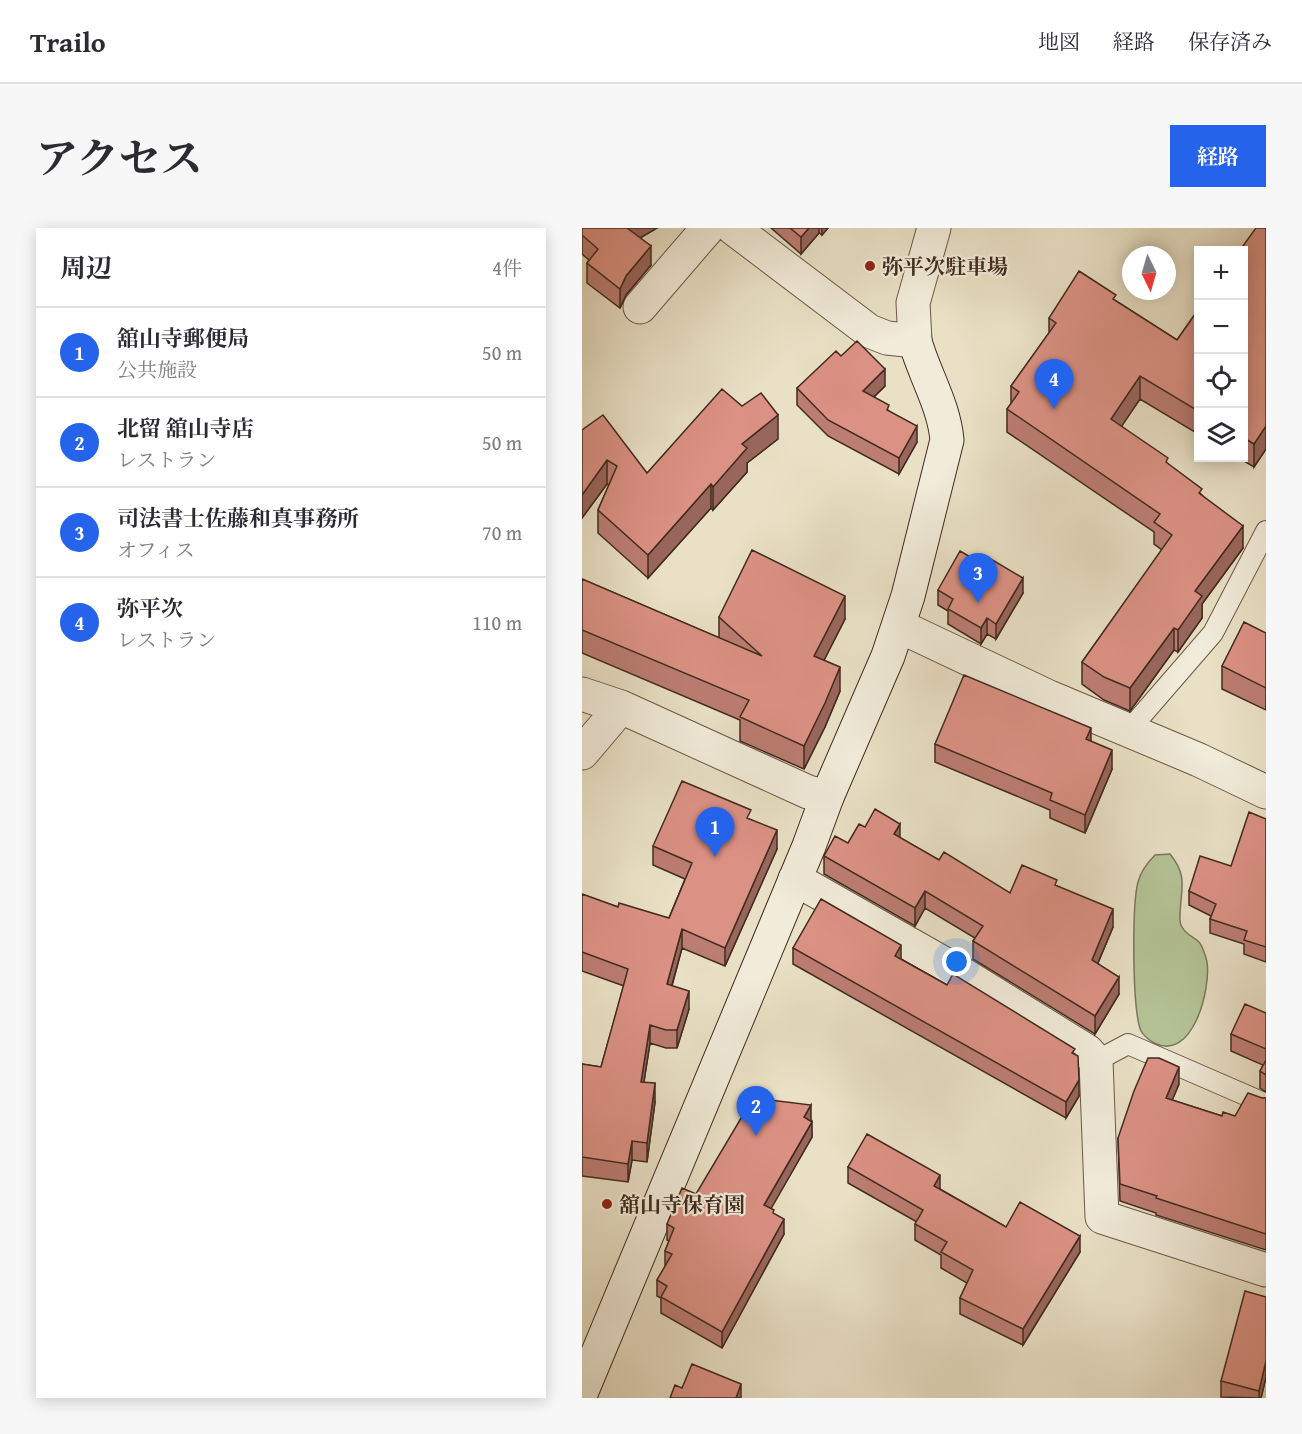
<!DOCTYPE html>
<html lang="ja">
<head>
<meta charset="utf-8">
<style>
	body { margin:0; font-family:"Gentium Book Plus","Noto Serif JP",serif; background:#f7f7f7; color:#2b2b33 }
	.controls { position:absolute; right:18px; top:18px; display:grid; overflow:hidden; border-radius:0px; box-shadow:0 3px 15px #0003 }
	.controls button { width:54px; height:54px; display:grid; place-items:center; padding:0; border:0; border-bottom:2px solid #e1e1e2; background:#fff; color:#2b2b33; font:30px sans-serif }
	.compass { position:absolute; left:540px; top:18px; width:54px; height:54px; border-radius:50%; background:#fff; box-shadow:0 3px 15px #0003; rotate:175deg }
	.you { position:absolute; left:375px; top:734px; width:21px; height:21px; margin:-15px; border:4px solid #fff; border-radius:50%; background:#1a73e8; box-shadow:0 0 0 9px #1a73e833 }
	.badge { display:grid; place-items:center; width:39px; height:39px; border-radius:50%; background:#2563eb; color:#fff; font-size:20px; font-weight:700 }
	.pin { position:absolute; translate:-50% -50px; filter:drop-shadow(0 2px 3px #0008) }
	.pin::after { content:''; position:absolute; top:32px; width:21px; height:18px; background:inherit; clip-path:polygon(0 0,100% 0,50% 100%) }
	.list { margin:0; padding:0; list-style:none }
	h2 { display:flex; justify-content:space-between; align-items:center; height:78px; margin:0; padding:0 24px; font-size:26px }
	h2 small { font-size:20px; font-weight:400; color:#7c7c81 }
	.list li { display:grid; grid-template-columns:39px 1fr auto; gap:18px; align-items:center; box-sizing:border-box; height:90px; padding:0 24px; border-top:2px solid #e1e1e2 }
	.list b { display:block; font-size:22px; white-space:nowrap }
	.list p { margin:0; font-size:20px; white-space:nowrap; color:#7c7c81 }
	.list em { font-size:20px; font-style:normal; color:#7c7c81 }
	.icon { flex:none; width:33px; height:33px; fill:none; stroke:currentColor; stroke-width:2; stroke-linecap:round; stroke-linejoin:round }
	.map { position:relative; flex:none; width:684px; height:1170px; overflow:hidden; border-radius:0px }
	header { display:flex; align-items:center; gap:36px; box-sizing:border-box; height:84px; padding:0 30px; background:#fff; border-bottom:2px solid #e1e1e2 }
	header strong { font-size:28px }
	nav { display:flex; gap:33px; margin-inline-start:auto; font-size:21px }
	.intro { display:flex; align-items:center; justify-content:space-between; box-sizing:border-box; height:144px; padding:0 36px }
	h1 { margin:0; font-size:42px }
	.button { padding:15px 27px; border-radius:0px; background:#2563eb; color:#fff; font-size:21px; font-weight:700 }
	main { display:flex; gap:36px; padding:0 36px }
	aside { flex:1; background:#fff; border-radius:0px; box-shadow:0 3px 15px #0003 }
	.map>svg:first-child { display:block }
	.green { fill:#b4c396; stroke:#7a775a; stroke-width:1.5 }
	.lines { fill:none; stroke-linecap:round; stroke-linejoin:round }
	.lane-casing { stroke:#6b5848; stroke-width:22 }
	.street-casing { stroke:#6b5848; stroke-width:35 }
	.secondary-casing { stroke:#412b1f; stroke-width:35 }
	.lane { stroke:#f1ebd9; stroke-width:20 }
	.street { stroke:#f1ebd9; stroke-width:33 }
	.secondary { stroke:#f1ebd9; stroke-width:33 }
	.wall { fill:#bc7d72; stroke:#412b1f; stroke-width:1.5 }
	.shaded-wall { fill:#99665c; stroke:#412b1f; stroke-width:1.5 }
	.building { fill:#db9184; stroke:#412b1f; stroke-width:1.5 }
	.poi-dot { fill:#8f2418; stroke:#f1ebd9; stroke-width:2 }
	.labels { text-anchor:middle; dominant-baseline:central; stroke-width:4.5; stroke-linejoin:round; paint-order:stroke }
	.poi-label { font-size:21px; font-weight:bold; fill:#412b1f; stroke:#f1ebd9; text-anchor:start }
</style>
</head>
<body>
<header>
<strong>Trailo</strong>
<nav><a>地図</a><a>経路</a><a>保存済み</a></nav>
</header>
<div class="intro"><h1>アクセス</h1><a class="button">経路</a></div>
<main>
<aside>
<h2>周辺<small>4件</small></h2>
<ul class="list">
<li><span class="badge">1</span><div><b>舘山寺郵便局</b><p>公共施設</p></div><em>50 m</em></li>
<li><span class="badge">2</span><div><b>北留 舘山寺店</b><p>レストラン</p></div><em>50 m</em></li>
<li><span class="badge">3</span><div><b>司法書士佐藤和真事務所</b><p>オフィス</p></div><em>70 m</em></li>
<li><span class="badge">4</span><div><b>弥平次</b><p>レストラン</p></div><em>110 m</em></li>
</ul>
</aside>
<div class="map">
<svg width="684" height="1170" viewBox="0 0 684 1170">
	<rect width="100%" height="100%" fill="#e9e0c5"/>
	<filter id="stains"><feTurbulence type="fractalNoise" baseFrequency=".00333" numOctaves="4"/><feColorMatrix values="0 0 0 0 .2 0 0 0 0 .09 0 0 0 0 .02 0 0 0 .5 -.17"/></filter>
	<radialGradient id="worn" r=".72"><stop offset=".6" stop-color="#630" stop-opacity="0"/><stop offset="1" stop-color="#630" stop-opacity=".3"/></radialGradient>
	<!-- green -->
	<path class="green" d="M588,626C606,648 599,660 598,686C598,691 597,695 600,699C604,707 611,708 617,714C620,717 624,729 625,734C629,761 611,834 572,815C568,813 561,807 559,803C550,782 550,677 556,654C559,643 565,635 573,627Z"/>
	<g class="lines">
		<!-- lane casing -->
		<g class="lane-casing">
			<path id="lane" d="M547,502L631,405L684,303
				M514,833L546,816L684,876"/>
		</g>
		<!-- street casing -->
		<g class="street-casing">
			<path id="street" d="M151,0L287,103L305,110L333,113L331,75L352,0
				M58,79L126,0
				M317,398L467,469L617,532L684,564
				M0,466L39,479L226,564L245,569
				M0,525L39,479
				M213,651L382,747L505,823L514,833L520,989L684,1042"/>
		</g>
		<!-- secondary casing -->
		<g class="secondary-casing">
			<path id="secondary" d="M0,1163L227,618L245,569L306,428L326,368L365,212C362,177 342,146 333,113"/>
		</g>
		<!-- lane -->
		<use href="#lane" class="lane"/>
		<!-- street -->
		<use href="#street" class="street"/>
		<!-- secondary -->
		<use href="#secondary" class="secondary"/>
	</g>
	<!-- wall -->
	<path class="wall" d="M0,0H75L58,10L69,37L44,67L38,80L5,55V35L7,32L0,26Z
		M189,0H246L240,7L237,5L219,26Z
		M684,0V221L672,239L657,230H662V22Z
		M534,73L595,112L616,82V206L558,171L539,198L586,236L620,267L661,320L620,376V390L596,424L592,422L548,483L522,472L500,456V434L580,322L572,316V304L425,204V181L429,176V158L467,105V90Z
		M259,128L303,158L292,169L307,183L335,214L317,246L246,208L215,177V160Z
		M0,202L65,245L196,211L165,235V244L131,282L129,280L66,350L16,305V282L27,257L25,256L0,290Z
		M0,351L137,410V389L263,391L242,432L258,463L243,499L222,541L158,513V492L0,425Z
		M356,362L441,365L414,411L405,406L399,416L366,396V383L356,377Z
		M684,405V482L640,461V438Z
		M353,516L530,541L503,605L468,590V582L353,534Z
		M684,591V734L662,726V716L628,705V691L629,688L607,677V663L649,638Z
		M169,592L195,621L143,738L100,720L90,758L107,781L95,820H84L68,815L62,854L73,874L65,934L50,932L46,954L0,948V836L19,839L42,758L0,743V666L36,679L87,690L103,651L71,637V618Z
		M283,599L318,610L357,632L428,665L475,658L531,699L516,735L537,766L513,806L391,731V713L393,710L343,680L333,698L242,646V628L266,615Z
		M211,720L319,731L365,757L493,826L497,868L484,890L211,736Z
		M684,785V864L678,860V843L681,837L649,823V806Z
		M597,856L590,872L640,888H653L680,870H684V1022L574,987V985L538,973L536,910Z
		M229,893L230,909L188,981L202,1006L140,1120L79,1085V1070L75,1068V1052L83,1039V1023L87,1013L85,1012V996L114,966Z
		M266,939L358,961L424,999L498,1024L441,1117L378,1086V1070L385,1055L359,1040V1027L333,1012V996L335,994L266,955Z
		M684,1069V1149L679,1170L639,1169V1153Z"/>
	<!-- shaded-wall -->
	<path class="shaded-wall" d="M44,0H75L44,18Z
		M227,0H237V5L219,26V9Z
		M240,0H246L240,7Z
		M69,18V37L44,67L38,80V61L44,48Z
		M303,141V158L281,179V163Z
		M558,148V171L529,214V191Z
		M196,187V211L165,235V244L131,282V259L160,216Z
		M335,198V214L317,246V230Z
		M684,198V221L672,239V216Z
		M25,232V256L0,290V267Z
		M129,256V280L66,350V327Z
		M661,298V320L620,376V390L596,424V402L613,363Z
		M441,350V365L414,411V396Z
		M263,368V391L232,452V428Z
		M405,390V406L399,416V400Z
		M592,400V422L548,483V460Z
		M258,439V463L243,499L222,541V518Z
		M509,500V519L504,511Z
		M530,522V541L503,605V587Z
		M318,596V613L312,606Z
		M195,602V621L143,738V720Z
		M343,663V680L333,698V680Z
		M531,681V699L510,749V732Z
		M100,701V720L85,775V756Z
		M319,717V733L313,728Z
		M537,749V766L513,806V788Z
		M107,763V781L95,820V802Z
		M68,797V815L59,872V854Z
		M597,839V856L584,887V870Z
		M497,852V868L484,890V874Z
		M73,855V874L65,934V915Z
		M229,877V893L222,905V889Z
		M230,894V909L182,993V977Z
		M50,913V932L46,954V936Z
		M358,947V963L352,958Z
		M202,991V1006L140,1120V1104Z
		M498,1008V1024L441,1117V1101Z
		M684,1133V1149L679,1170H677V1163Z
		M159,1156V1170H154Z"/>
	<!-- building -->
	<path class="building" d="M0,0H45L69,18L44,48L38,61L5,35L16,21L0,7Z
		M208,0H227L219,9Z
		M674,0H684V198L672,216L662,210V22H658Z
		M497,43L534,67L531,71L595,112L616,82V183L558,148L529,191L586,230L584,234L620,261L617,265L661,298L613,363L620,368L596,402L592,400L548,460L522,449L500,434L590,307L572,294L578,286L425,181L437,164L429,158L474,95L467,90Z
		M275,113L303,141L281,163L307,177L305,182L335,198L317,230L246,192L215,160L254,123L259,128Z
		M140,161L160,178L179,165L196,187L160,216L165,220L131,259L129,256L66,327L16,282L35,238L25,232L0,267V202L21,187L65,245Z
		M170,322L263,368L232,428L258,439L243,475L222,518L158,489L167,472L0,402V351L180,428L137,389Z
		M378,323L397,334L402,327L441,350L414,396L405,390L399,400L366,381L371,371L356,362Z
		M662,394L684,405V460L640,438Z
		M382,447L509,500L504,511L530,522L503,587L468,572L470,565L353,516Z
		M100,553L169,582L165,590L195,602L143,720L100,701L85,756L107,763L95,802H84L68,797L59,854L73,855L65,915L50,913L46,936L0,929V836L19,839L46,741L0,724V666L36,679L37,675L87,690L110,635L71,618Z
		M293,581L318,596L312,606L357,632L362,624L428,665L440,637L475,652L473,657L531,681L510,732L537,749L513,788L391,713L401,698L343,663L333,680L242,628L253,608L266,615L277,596L283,599Z
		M667,584L684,591V719L662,712L665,703L628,691L634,676L607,663L618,628L649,638Z
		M239,671L319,717L313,728L365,757L371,746L493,821L490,825L496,828L497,852L484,874L211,720Z
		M663,776L684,785V821L649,806Z
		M566,830H577L597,839L584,870L640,888L641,884L653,888L666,865L680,870H684V1006L574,970L575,968L538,956L536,910L552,863Z
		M684,832V847L678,843Z
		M171,870L229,877L222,889L230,894L182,977L192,982L191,985L202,991L140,1104L79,1069L85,1058L75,1052L90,1026L83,1023L92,1000L85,996L100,960L114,966Z
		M285,906L358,947L352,958L424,999L438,974L498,1008L441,1101L378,1070L391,1042L359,1024L365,1014L333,996L341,982L266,939Z
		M663,1063L684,1069V1133L677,1163L639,1153Z
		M110,1136L159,1156L154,1170H88L93,1157L100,1160Z"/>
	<!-- markers -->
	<g class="poi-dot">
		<circle cx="288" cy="38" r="6"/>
		<circle cx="25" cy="976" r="6"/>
	</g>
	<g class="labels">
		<!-- poi labels -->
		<g class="poi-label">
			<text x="300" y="38">弥平次駐車場</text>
			<text x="37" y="976">舘山寺保育園</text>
		</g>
	</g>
	<rect width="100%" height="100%" filter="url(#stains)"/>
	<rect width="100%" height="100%" fill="url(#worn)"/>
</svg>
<div class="controls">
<button>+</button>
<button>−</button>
<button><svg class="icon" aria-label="locate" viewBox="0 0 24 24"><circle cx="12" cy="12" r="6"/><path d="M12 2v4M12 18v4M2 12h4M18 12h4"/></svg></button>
<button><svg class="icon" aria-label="layers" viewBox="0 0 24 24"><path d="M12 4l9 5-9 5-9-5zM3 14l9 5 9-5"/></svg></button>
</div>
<svg class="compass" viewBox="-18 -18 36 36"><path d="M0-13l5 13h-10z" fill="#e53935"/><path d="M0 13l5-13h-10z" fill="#7c7c81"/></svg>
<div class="you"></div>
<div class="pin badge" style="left:133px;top:629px">1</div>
<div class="pin badge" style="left:174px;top:908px">2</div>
<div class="pin badge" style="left:396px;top:375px">3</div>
<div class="pin badge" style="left:472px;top:181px">4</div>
</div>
</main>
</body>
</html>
